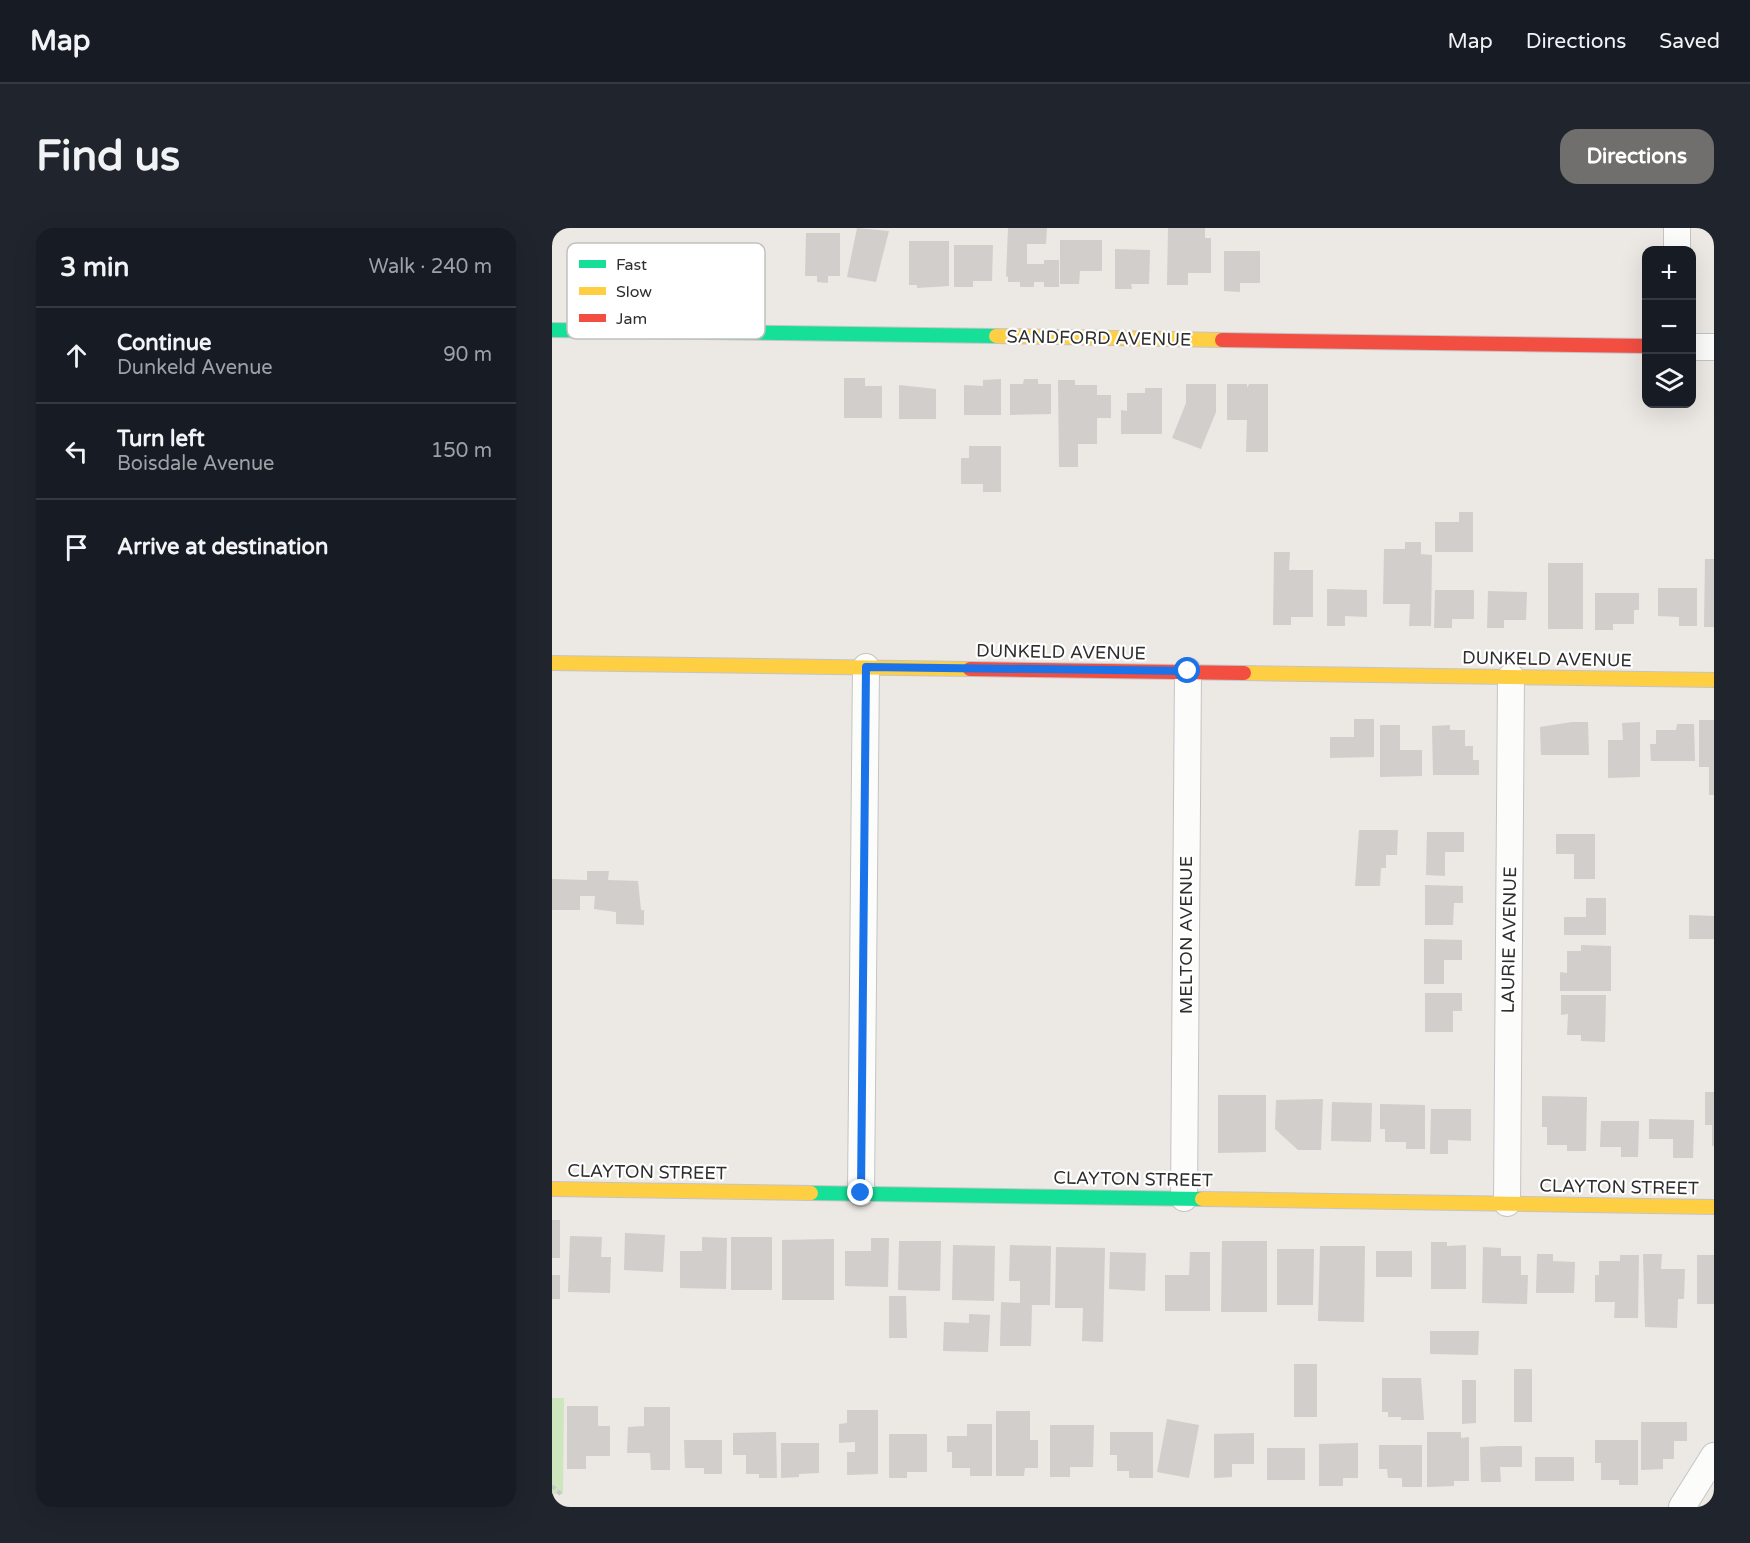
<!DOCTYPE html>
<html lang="en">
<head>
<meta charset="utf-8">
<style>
	body { margin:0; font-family:"Varela Round",sans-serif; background:#20242c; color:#f1f3f6 }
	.controls { position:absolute; right:18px; top:18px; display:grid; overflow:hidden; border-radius:12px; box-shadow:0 6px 24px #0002 }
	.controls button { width:54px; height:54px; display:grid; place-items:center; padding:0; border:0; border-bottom:2px solid #363941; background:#171b24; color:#f1f3f6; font:30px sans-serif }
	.stop { position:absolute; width:18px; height:18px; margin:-14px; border:4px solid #1a73e8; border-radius:50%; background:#fff }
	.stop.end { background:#1a73e8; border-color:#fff; box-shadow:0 2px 6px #0008 }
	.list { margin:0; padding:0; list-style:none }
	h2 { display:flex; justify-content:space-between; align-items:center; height:78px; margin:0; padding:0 24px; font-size:26px }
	h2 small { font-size:20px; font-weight:400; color:#9ea1a6 }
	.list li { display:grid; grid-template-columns:39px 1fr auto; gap:18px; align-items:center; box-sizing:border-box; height:96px; padding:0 24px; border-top:2px solid #363941 }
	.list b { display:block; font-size:22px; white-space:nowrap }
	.list p { margin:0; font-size:20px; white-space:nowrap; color:#9ea1a6 }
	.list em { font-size:20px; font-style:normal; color:#9ea1a6 }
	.icon { flex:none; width:33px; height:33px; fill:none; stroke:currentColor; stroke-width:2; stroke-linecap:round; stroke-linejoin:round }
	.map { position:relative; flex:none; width:1162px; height:1279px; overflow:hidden; border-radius:18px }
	header { display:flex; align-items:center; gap:36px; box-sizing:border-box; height:84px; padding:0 30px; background:#171b24; border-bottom:2px solid #363941 }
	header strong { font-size:28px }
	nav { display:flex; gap:33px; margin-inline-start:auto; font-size:21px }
	.intro { display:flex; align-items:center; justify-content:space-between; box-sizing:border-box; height:144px; padding:0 36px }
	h1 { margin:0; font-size:42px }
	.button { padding:15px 27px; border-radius:18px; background:#706f6e; color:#fff; font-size:21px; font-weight:700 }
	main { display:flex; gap:36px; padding:0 36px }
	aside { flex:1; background:#171b24; border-radius:18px; box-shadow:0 6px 24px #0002 }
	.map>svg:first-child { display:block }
	.green { fill:#cee6be }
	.building { fill:#d1cecb }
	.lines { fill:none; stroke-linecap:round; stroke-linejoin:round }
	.street-casing { stroke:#c5c4c5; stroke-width:28 }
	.fast-casing { stroke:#c5c4c5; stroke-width:16 }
	.slow-casing { stroke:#c5c4c5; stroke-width:16 }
	.jam-casing { stroke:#c5c4c5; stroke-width:16 }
	.path { stroke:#c9c9c8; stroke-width:4; stroke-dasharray:4.5 3; stroke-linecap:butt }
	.street { stroke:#fcfcfb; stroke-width:26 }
	.fast { stroke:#16e098; stroke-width:14 }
	.slow { stroke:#ffcf43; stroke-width:14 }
	.jam { stroke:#f24e42; stroke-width:14 }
	.route { stroke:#1a73e8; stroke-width:8 }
	.labels { text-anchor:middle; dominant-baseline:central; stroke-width:4.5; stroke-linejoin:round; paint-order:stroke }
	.street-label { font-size:18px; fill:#2e2e2e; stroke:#fff }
	.key { fill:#fff; stroke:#c0c0c0; stroke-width:1.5 }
	.key-label { font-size:16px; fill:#2e2e2e }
</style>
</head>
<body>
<header>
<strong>Map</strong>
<nav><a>Map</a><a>Directions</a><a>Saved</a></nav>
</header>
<div class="intro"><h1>Find us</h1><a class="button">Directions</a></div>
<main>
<aside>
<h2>3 min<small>Walk · 240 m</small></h2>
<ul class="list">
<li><svg class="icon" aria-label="ahead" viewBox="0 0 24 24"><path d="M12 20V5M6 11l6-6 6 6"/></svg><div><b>Continue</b><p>Dunkeld Avenue</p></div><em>90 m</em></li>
<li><svg class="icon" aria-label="left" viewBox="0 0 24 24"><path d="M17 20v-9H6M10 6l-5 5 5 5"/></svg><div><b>Turn left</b><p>Boisdale Avenue</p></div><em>150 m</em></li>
<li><svg class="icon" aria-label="arrive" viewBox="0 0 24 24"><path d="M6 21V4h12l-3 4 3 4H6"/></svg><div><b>Arrive at destination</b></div></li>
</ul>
</aside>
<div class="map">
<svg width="1162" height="1279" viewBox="0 0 1162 1279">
	<rect width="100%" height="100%" fill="#ece8e4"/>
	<!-- green -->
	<path class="green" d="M0,1170H12L11,1266H0Z"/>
	<!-- building -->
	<path class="building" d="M305,0L337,3L324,54L295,49Z
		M456,0H495L494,16H475V36H492V32H507V59H492V54H482V59H468V54H456V49L454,48Z
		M616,0H653V10H659V45H636V57H615Z
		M254,5H288V48H276V55L265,54V48H253Z
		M508,12H550V43H528L527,56H508Z
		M357,13H397V58L365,60V57H357Z
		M402,17H441L440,53H421V59H402Z
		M563,21L598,22L597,56H579L580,61H563Z
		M672,23H708V55H688V64L672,63Z
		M292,150H313V158H330V190H292Z
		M449,151V187H412V157L431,158V152Z
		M472,151H486V156H499V186L458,187V156H471Z
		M506,152H523V157H545V167H559V190H545V216H526V239H507Z
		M634,156H664V184L649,221L620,210L634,175Z
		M675,156H695V160L697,156H716V224H694L695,192H675Z
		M347,157L384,161V191H347Z
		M593,160H610V206H569V182L575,183V165H593Z
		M417,218H449V264H431V256H409V230H417Z
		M907,284H921V324H883V294H907Z
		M853,314H869V326L880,327L879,398H857L858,376H831L832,321H853Z
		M722,324H738L737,342H761V389H739V397H721Z
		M1153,331H1162V399H1152Z
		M996,335H1031V401H996Z
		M1106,360H1145V398H1127V389L1106,388Z
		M775,361L815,362V389L793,388V398H775Z
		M883,362H922V391H900V400H882Z
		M936,363L975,364L974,392H952V400H935Z
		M1043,365H1087V382H1082V396H1061V402H1043Z
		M802,491H822V529L778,530V509H802Z
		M1147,492H1162V567H1157V539H1147Z
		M1020,494H1036L1037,527H989L988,499Z
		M1088,494V549L1056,550V512H1071L1070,495Z
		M1125,496H1142L1143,533H1099L1098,516H1104V502H1124Z
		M828,497H848V522H870V548L828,549Z
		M898,497V502H913V518H921V532H927V547H881L880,498Z
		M807,602H846L845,627H834V640H829L828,658H803Z
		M875,604H912V624H893V648L874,647Z
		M1004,606H1043V651H1022V626H1004Z
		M35,643H57L56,652L86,653L89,682H92V697L64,696V684L42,681L43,668H28V682H0V651L35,652Z
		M873,657L911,658V675H902L901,697H873Z
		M1034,670H1054V707H1012V689H1034Z
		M1137,687L1162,688V711H1137Z
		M872,711L910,712V732H892V756H872Z
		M1029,717L1059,718V763H1008V744L1015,745V723H1029Z
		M873,765H910V783H901V804H873Z
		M1009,767H1054L1053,814L1029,813V807H1015L1016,786L1009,787Z
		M1153,864H1162V918H1160V897H1153Z
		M666,867H714V924L666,925Z
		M990,868L1035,869L1034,923H1015V917H995V899H990Z
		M771,871L769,922H746L723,901L724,872Z
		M780,874L820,875L819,914L779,913Z
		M828,876L873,877V921H854V914H833V901H828Z
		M879,881H919V913L896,912V926H878Z
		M1097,891L1142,892L1141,930H1121V911H1097Z
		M1049,893H1087L1086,929H1069V919H1048Z
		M0,992H8V1030H0Z
		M73,1005L113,1007L111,1044L72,1042Z
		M18,1008L50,1009L49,1029H59L58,1065L16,1064Z
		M150,1009L175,1010L174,1061L128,1060V1023H150Z
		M179,1009H220V1062H179Z
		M319,1010H337L336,1059L293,1058V1023H319Z
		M282,1011V1072H230V1012Z
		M347,1013H389L388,1063L346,1062Z
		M670,1013H715V1084H669Z
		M879,1014H895V1018L914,1017V1061H879Z
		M401,1017L443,1018L442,1073L400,1072Z
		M458,1017L499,1018L498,1077H480L479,1118H448L449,1074L468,1075V1053H457Z
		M768,1018H813L812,1094L766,1093Z
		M504,1019L553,1020L551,1114L530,1113L531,1080H503Z
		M931,1019L949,1020V1028H969V1047H976L975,1076L930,1075Z
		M725,1021H762L761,1077H725Z
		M824,1023H860V1049H824Z
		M558,1024L594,1025L593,1063L557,1061Z
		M638,1024H658V1083H613V1047H637Z
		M985,1026H1001V1033L1023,1034L1022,1065H984Z
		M1091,1026H1110L1109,1041H1133L1132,1071H1126L1125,1100L1093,1099Z
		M1068,1027H1087L1086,1090H1062L1063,1074H1043V1047H1047V1033H1068Z
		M1145,1027H1162V1076H1145Z
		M0,1047H8V1071H0Z
		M337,1068H354L355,1110H337Z
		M417,1086L438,1087L436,1124L391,1123L392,1094L417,1095Z
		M878,1103H927L926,1127L878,1126Z
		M742,1136H765V1189H742Z
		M962,1141H980V1194H962Z
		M830,1150H869L872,1192H849V1189H836V1184H830Z
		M910,1152H924V1195L910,1196Z
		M15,1178H46V1198H58V1228H34V1241H15Z
		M92,1179H118V1242H99L98,1225H75L76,1199L92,1198Z
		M295,1182H326V1246L295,1247V1224H303V1214L287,1215V1196L295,1195Z
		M444,1183H478V1212H486V1240H473L472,1248H444Z
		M615,1191L647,1197L637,1250L605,1244Z
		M1089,1194H1135V1213H1122V1231H1111V1241L1089,1242Z
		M415,1196H440V1248H418V1240H400V1224H395V1208H415Z
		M498,1197H542L541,1239H518V1249H498Z
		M224,1204L225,1250H207V1246H194V1227H181V1205Z
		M558,1204H601V1250H577V1243H565V1227H558Z
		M875,1204H909V1210L917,1209V1253H902V1258L875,1259Z
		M702,1205V1236H680V1249L662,1250V1206Z
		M337,1206H375V1244H355V1250H337Z
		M132,1212H170V1246H152V1240H133Z
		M1043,1212H1086V1257H1067V1252H1049V1235H1043Z
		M229,1215H267V1245L247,1246V1249L229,1250Z
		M806,1215V1250H791V1258H767V1216Z
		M827,1217H870V1259H850V1250H836L835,1241H827Z
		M948,1218H970V1239H948L949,1254H929L928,1219Z
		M715,1220H753V1252H715Z
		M983,1229H1022V1253H983Z"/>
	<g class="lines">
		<!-- street casing -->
		<g class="street-casing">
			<path id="street" d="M1125,22V0
				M1140,119H1162
				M309,965L314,439
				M632,970L636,443
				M955,975L959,449
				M1130,1279L1162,1228"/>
		</g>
		<!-- fast casing -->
		<g class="fast-casing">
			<path id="fast" d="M0,102L444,108
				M259,965L650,971"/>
		</g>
		<!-- slow casing -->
		<g class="slow-casing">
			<path id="slow" d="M444,108L670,112
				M0,435L418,441
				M692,445L1162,452
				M0,961L259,965
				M650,971L1162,979"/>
		</g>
		<!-- jam casing -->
		<g class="jam-casing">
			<path id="jam" d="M670,112L1094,118
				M418,441L692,445"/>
		</g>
		<!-- path -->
		<path class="path" d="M0,1258L11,1268"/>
		<!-- street -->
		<use href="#street" class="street"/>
		<!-- fast -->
		<use href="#fast" class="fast"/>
		<!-- slow -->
		<use href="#slow" class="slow"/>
		<!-- jam -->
		<use href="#jam" class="jam"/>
	</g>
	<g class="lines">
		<!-- route -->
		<path class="route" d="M309,965L314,439L636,443"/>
	</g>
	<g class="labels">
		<!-- street labels -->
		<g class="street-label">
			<text transform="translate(547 110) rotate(1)">SANDFORD AVENUE</text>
			<text transform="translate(509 424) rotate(1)">DUNKELD AVENUE</text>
			<text transform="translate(995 431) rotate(1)">DUNKELD AVENUE</text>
			<text transform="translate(634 707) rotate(-90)">MELTON AVENUE</text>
			<text transform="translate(957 712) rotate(-89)">LAURIE AVENUE</text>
			<text transform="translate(95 944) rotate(1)">CLAYTON STREET</text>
			<text transform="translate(581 951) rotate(1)">CLAYTON STREET</text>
			<text transform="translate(1067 959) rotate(1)">CLAYTON STREET</text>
		</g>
	</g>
	<!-- legend -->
	<rect x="15" y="15" width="198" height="96" rx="9" class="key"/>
	<rect x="27" y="32" width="27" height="8" fill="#16e098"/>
	<rect x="27" y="59" width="27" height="8" fill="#ffcf43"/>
	<rect x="27" y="86" width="27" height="8" fill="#f24e42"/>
	<g class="key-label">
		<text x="64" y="42">Fast</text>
		<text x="64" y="69">Slow</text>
		<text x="64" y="96">Jam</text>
	</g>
</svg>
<div class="controls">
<button>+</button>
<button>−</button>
<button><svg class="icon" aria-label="layers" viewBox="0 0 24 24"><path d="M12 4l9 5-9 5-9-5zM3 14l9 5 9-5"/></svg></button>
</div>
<div class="stop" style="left:636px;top:443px"></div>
<div class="stop end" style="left:309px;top:965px"></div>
</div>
</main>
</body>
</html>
